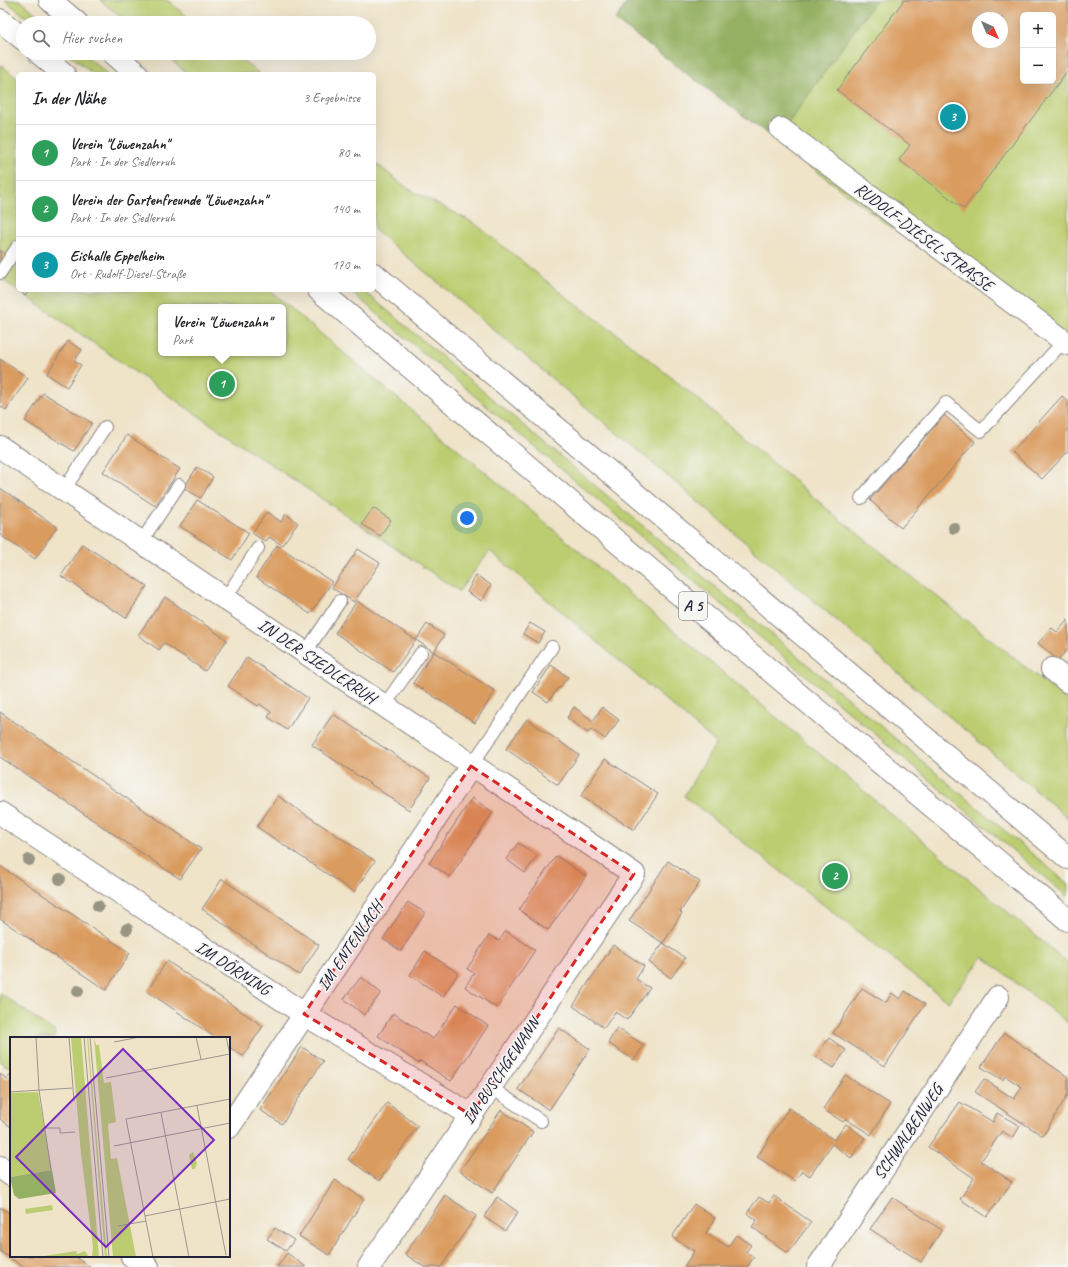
<!DOCTYPE html>
<html lang="de">
<head>
<meta charset="utf-8">
<style>
	body { margin:0; font-family:Caveat,sans-serif; background:#f2f2f2; color:#202124 }
	.controls { position:absolute; right:12px; top:12px; display:grid; overflow:hidden; border-radius:6px; box-shadow:0 4px 16px #0002 }
	.controls button { width:36px; height:36px; display:grid; place-items:center; padding:0; border:0; border-bottom:1px solid #e0e0e0; background:#fff; color:#202124; font:20px sans-serif }
	.compass { position:absolute; left:972px; top:12px; width:36px; height:36px; border-radius:50%; background:#fff; box-shadow:0 4px 16px #0002; rotate:135deg }
	.you { position:absolute; left:467px; top:518px; width:14px; height:14px; margin:-10px; border:3px solid #fff; border-radius:50%; background:#1a73e8; box-shadow:0 0 0 6px #1a73e833 }
	.badge { display:grid; place-items:center; width:26px; height:26px; border-radius:50%; background:#0b8043; color:#fff; font-size:13px; font-weight:700 }
	.pin { position:absolute; translate:-50% -50%; border:2px solid #fff; box-shadow:0 1px 4px #0006 }
	.popup { position:absolute; left:158px; top:304px; width:128px; height:52px; box-sizing:border-box; display:grid; place-content:center; border-radius:6px; background:#fff; filter:drop-shadow(0 1px 3px #0005); font-size:13px; white-space:nowrap; color:#757577 }
	.popup b { font-size:15px; color:#202124 }
	.popup::after { content:''; position:absolute; left:50%; top:100%; margin-left:-8px; border:8px solid transparent; border-top-color:#fff }
	.list { margin:0; padding:0; list-style:none }
	h2 { display:flex; justify-content:space-between; align-items:center; height:52px; margin:0; padding:0 16px; font-size:17px }
	h2 small { font-size:13px; font-weight:400; color:#757577 }
	.list li { display:grid; grid-template-columns:26px 1fr auto; gap:12px; align-items:center; box-sizing:border-box; height:56px; padding:0 16px; border-top:1px solid #e0e0e0 }
	.list b { display:block; font-size:15px; white-space:nowrap }
	.list p { margin:0; font-size:13px; white-space:nowrap; color:#757577 }
	.list em { font-size:13px; font-style:normal; color:#757577 }
	.icon { flex:none; width:22px; height:22px; fill:none; stroke:currentColor; stroke-width:2; stroke-linecap:round; stroke-linejoin:round }
	.map { position:relative; flex:none; width:1068px; height:1267px; overflow:hidden }
	.search { position:absolute; background:#fff; box-shadow:0 4px 16px #0002; left:16px; top:16px; width:360px; height:44px; display:flex; align-items:center; gap:10px; box-sizing:border-box; padding:0 14px; border-radius:22px; color:#757577; font-size:15px }
	.panel { position:absolute; background:#fff; box-shadow:0 4px 16px #0002; left:16px; top:72px; width:360px; height:220px; border-radius:6px }
	.map>svg:first-child { display:block }
	.green { fill:#bbcd70; stroke:#6e7856; fill-rule:evenodd }
	.forest { fill:#94b062; stroke:#5b694e }
	.building { fill:#da9b5f; fill-rule:evenodd }
	.lines { fill:none; stroke-linecap:round; stroke-linejoin:round }
	.service-casing { stroke:#888282; stroke-width:14 }
	.minor-casing { stroke:#888282; stroke-width:24 }
	.motorway-casing { stroke:#888282; stroke-width:24 }
	.service { stroke:#fff; stroke-width:12 }
	.minor { stroke:#fff; stroke-width:22 }
	.motorway { stroke:#fff; stroke-width:22 }
	.tree { fill:#989583 }
	.marked { fill:#d62828; fill-opacity:0.2; stroke:#d62828; stroke-width:3; stroke-dasharray:8 5; stroke-linejoin:round }
	.labels { text-anchor:middle; dominant-baseline:central; stroke-width:3.5; stroke-linejoin:round; paint-order:stroke }
	.shield { fill:#f6f6f2; stroke:#626272; stroke-width:1 }
	.shield-label { font-size:16px; font-weight:bold; fill:#22223b }
	.street-label { font-size:17px; fill:#22223b; stroke:#f6f6f2 }
	.inset-road { fill:none; stroke:#9d9690; stroke-width:1 }
	.view { fill:#7b2cbf; fill-opacity:0.15; stroke:#7b2cbf; stroke-width:2 }
	.inset-edge { fill:none; stroke:#22223b; stroke-width:2 }
</style>
</head>
<body>
<div class="map">
<svg width="1068" height="1267" viewBox="0 0 1068 1267">
	<rect width="100%" height="100%" fill="#f6f6f2"/>
	<filter id="ink" filterUnits="userSpaceOnUse"><feTurbulence type="fractalNoise" baseFrequency=".025" numOctaves="2"/><feDisplacementMap in="SourceGraphic" scale="8" xChannelSelector="R" yChannelSelector="G"/><feConvolveMatrix kernelMatrix="1 2 1 2 8 2 1 2 1" color-interpolation-filters="sRGB"/></filter>
	<filter id="wash" filterUnits="userSpaceOnUse"><feTurbulence type="fractalNoise" baseFrequency=".012" numOctaves="4" result="noise"/><feDisplacementMap in="SourceGraphic" scale="16" xChannelSelector="R" yChannelSelector="G"/><feGaussianBlur stdDeviation="0.9" result="paint"/><feColorMatrix in="noise" values="0 0 0 0 0 0 0 0 0 0 0 0 0 0 0 0 0 1.4 0 .05"/><feComposite in="paint" operator="in"/></filter>
	<g filter="url(#wash)">
		<rect width="100%" height="100%" fill="#efe3c8"/>
		<!-- green -->
		<path class="green" d="M5,0H20L47,23H33Z
			M100,0H167L195,23H128Z
			M876,0H1068V340L885,223L776,140ZM1023,15H1053V81H1023ZM978,18H1002V42H978Z
			M68,53H83L108,74H93Z
			M163,53H233L260,74H188Z
			M0,64L18,79V290H269L1068,963V1023L983,957L948,1002L684,796L716,743L490,551L459,591L184,406L0,278ZM161,307H283V353H161Z
			M374,162L407,188L474,223L560,292L622,338L698,399L832,513L1068,701V818L643,455L374,229Z
			M349,290H363L1068,884V897Z
			M0,993L55,1032L54,1038H11V1068L0,1062Z"/>
		<!-- forest -->
		<path class="forest" d="M629,0H876L776,140L615,20Z"/>
		<g id="blocks">
			<!-- building -->
			<path class="building" d="M904,0H1068V70L964,209L899,160L910,145L837,90ZM1023,15H1053V81H1023ZM978,18H1002V42H978Z
				M0,250L6,255L0,262Z
				M19,290H30L25,296Z
				M68,341L82,350L74,361L81,365L67,387L47,374Z
				M0,359L28,378L6,410L0,406Z
				M43,393L92,423L74,451L25,421Z
				M1062,396L1068,401V451L1042,479L1012,452Z
				M944,415L975,442L901,528L870,500Z
				M127,435L180,469L155,506L103,472Z
				M197,467L213,477L201,498L184,488Z
				M0,488L57,527L35,559L0,535Z
				M197,500L249,533L232,560L180,526Z
				M373,508L391,520L380,536L362,524Z
				M267,512L281,522L286,514L298,523L282,545L269,537L266,542L252,533Z
				M82,544L147,586L126,618L61,576Z
				M277,545L332,582L310,614L256,577Z
				M358,549L380,563L354,602L332,588Z
				M476,575L491,585L482,601L467,592Z
				M165,597L227,640L205,671L164,643L159,650L138,635Z
				M357,601L416,640L393,672L335,633Z
				M1068,620V649L1058,660L1038,643L1052,628L1057,632Z
				M530,623L545,632L538,643L523,634Z
				M427,624L444,635L434,652L416,640Z
				M434,652L495,691L475,723L413,683Z
				M247,657L308,698L287,730L268,717L271,712L260,704L258,706L228,686Z
				M551,665L568,677L559,689L558,688L548,702L533,692Z
				M574,707L593,721L602,707L619,720L605,739L591,729L588,733L567,718Z
				M0,712L201,849L180,879L0,757Z
				M333,714L430,778L409,810L312,745Z
				M527,719L579,755L558,785L506,749Z
				M605,759L658,794L634,830L581,796Z
				M278,796L375,861L354,892L257,827Z
				M472,798L493,812L450,877L429,863Z
				M518,843L537,856L525,873L506,859Z
				M556,856L586,876L548,930L519,910Z
				M668,861L700,882L680,912L682,913L663,943L629,921Z
				M0,866L130,953L106,990L0,919Z
				M222,879L319,945L299,975L202,909Z
				M408,902L425,913L401,951L383,939Z
				M506,931L535,950L497,1008L465,987L474,973L467,969L489,935L499,941Z
				M663,943L685,958L671,978L649,962Z
				M613,945L644,966L636,979L650,988L627,1020L615,1012L604,1028L573,1006Z
				M425,951L458,973L443,997L410,975Z
				M167,961L263,1026L243,1056L229,1047V1038H216L147,991Z
				M361,977L381,993L364,1015L344,999Z
				M862,988L886,1003L892,993L900,999L905,991L925,1004L885,1066L833,1033Z
				M457,1004L488,1026L451,1081L420,1061L418,1063L378,1036L393,1013L433,1039Z
				M559,1028L590,1049L549,1110L518,1089Z
				M617,1028L644,1045L634,1060L608,1043Z
				M1004,1033L1068,1077V1094L1043,1136L975,1092L984,1079L1014,1099L1022,1087L1005,1076L1003,1080L981,1067Z
				M829,1038L846,1050L834,1068L816,1057Z
				M302,1047L323,1061L282,1124L260,1110Z
				M0,1074L7,1079L11,1074V1127L0,1119Z
				M845,1075L890,1104L871,1135L846,1119L843,1122L823,1109Z
				M960,1102L993,1122L997,1113L1020,1126L1013,1138L1002,1131L981,1161L1012,1182L987,1217L960,1199L974,1178L928,1147Z
				M387,1103L418,1126L379,1181L348,1159Z
				M789,1108L834,1140L846,1124L865,1138L851,1158L832,1144L810,1176L802,1171L795,1181L757,1157Z
				M501,1110L533,1132L492,1193L460,1171Z
				M335,1180L364,1199L329,1255L299,1236Z
				M445,1195L476,1216L441,1267H424L405,1254Z
				M774,1196L811,1222L788,1253L752,1227L757,1220L747,1213L759,1197L769,1203Z
				M497,1197L518,1212L505,1231L484,1217Z
				M892,1197L942,1230L921,1262L870,1229Z
				M694,1204L715,1218L706,1233L728,1247L736,1235L751,1245L746,1252L754,1257L747,1267H684L694,1251L672,1237Z
				M0,1207L11,1214V1256H74L90,1267H23L0,1251Z
				M275,1228L294,1240L286,1251L267,1239Z
				M287,1253L306,1267H277Z"/>
		</g>
	</g>
	<g filter="url(#ink)">
		<use href="#blocks" fill-opacity="0" stroke="#888282" stroke-width="1"/>
		<g class="lines">
			<!-- service casing -->
			<g class="service-casing">
				<path id="service" d="M0,273L18,246
					M64,490L105,427
					M861,498L946,403L981,431L1064,341
					M141,542L179,485
					M225,599L258,548
					M305,653L340,601
					M384,706L421,653
					M471,766L552,647
					M490,1087L541,1121"/>
			</g>
			<!-- minor casing -->
			<g class="minor-casing">
				<path id="minor" d="M781,129L1068,344
					M0,447L634,874L369,1267
					M1052,669L1068,682
					M0,813L304,1014L471,1115
					M229,1127L471,766
					M0,1167L11,1175
					M132,1256L148,1267
					M818,1267L998,997"/>
			</g>
			<!-- motorway casing -->
			<g class="motorway-casing">
				<path id="motorway" d="M50,0L77,23
					M0,20L23,39
					M39,53L64,74
					M113,53L137,74
					M374,274L1068,858
					M319,290L705,616L1068,920"/>
			</g>
			<!-- service -->
			<use href="#service" class="service"/>
			<!-- minor -->
			<use href="#minor" class="minor"/>
			<!-- motorway -->
			<use href="#motorway" class="motorway"/>
		</g>
		<!-- trees -->
		<g class="tree">
			<circle cx="954" cy="528" r="6"/>
			<circle cx="29" cy="860" r="6"/>
			<circle cx="60" cy="879" r="6"/>
			<circle cx="98" cy="906" r="6"/>
			<circle cx="127" cy="929" r="6"/>
			<circle cx="78" cy="991" r="6"/>
		</g>
	</g>
	<!-- marked area -->
	<path class="marked" d="M471,766L634,874L471,1115L304,1014Z"/>
	<g class="labels">
		<!-- shield labels -->
		<rect class="shield" x="679" y="592" width="28" height="28" rx="3"/>
		<g class="shield-label">
			<text x="693" y="606">A 5</text>
		</g>
		<!-- street labels -->
		<g class="street-label">
			<text transform="translate(924 237) rotate(37)">RUDOLF-DIESEL-STRASSE</text>
			<text transform="translate(317 661) rotate(34)">IN DER SIEDLERRUH</text>
			<text transform="translate(350 946) rotate(-56)">IM ENTENLACH</text>
			<text transform="translate(233 968) rotate(33)">IM DÖRNING</text>
			<text transform="translate(501 1071) rotate(-56)">IM BUSCHGEWANN</text>
			<text transform="translate(908 1132) rotate(-56)">SCHWALBENWEG</text>
		</g>
	</g>
	<!-- overview -->
	<g transform="translate(10 1037)">
		<rect width="220" height="220" fill="#efe3c8"/>
		<path d="M61,0H71L89,220H82L83,210L71,117ZM77,0H78L97,220H95ZM84,0L86,8H89L94,46L101,45L106,85L98,87L101,122L107,121L126,220H103ZM28,55L42,133L0,140V56ZM183,115L187,126L185,132H182L179,118ZM42,168L43,173L16,177L15,172ZM66,214L67,217L75,214L79,220H27Z" fill="#bbcd70"/>
		<path d="M42,133L46,156L9,162L4,158L0,140Z" fill="#94b062"/>
		<path class="inset-road" d="M26,0L29,53L41,133M59,0L64,64M74,0L93,220M80,0L99,220M186,0L191,22M216,0L220,18M104,5L130,0M96,41L220,17M0,55L62,51M187,69L216,218M151,76L179,220M35,91H50V96L65,95M104,109L220,86M135,179L220,162M108,189L136,184M143,220L116,82L220,62"/>
		<path class="view" d="M113,12L204,103L96,210L6,120Z"/>
		<rect width="220" height="220" class="inset-edge"/>
	</g>
</svg>
<div class="controls">
<button>+</button>
<button>−</button>
</div>
<svg class="compass" viewBox="-18 -18 36 36"><path d="M0-13l5 13h-10z" fill="#e53935"/><path d="M0 13l5-13h-10z" fill="#757577"/></svg>
<div class="you"></div>
<div class="pin badge" style="left:222px;top:384px;background:#2e9e5b">1</div>
<div class="popup"><b>Verein &quot;Löwenzahn&quot;</b>Park</div>
<div class="pin badge" style="left:835px;top:876px;background:#2e9e5b">2</div>
<div class="pin badge" style="left:953px;top:117px;background:#0f9aa8">3</div>
<div class="search"><svg class="icon" aria-label="search" viewBox="0 0 24 24"><circle cx="10" cy="10" r="6"/><path d="M15 15l6 6"/></svg>Hier suchen</div>
<section class="panel">
<h2>In der Nähe<small>3 Ergebnisse</small></h2>
<ul class="list">
<li><span class="badge" style="background:#2e9e5b">1</span><div><b>Verein &quot;Löwenzahn&quot;</b><p>Park · In der Siedlerruh</p></div><em>80 m</em></li>
<li><span class="badge" style="background:#2e9e5b">2</span><div><b>Verein der Gartenfreunde &quot;Löwenzahn&quot;</b><p>Park · In der Siedlerruh</p></div><em>140 m</em></li>
<li><span class="badge" style="background:#0f9aa8">3</span><div><b>Eishalle Eppelheim</b><p>Ort · Rudolf-Diesel-Straße</p></div><em>170 m</em></li>
</ul>
</section>
</div>
</body>
</html>
